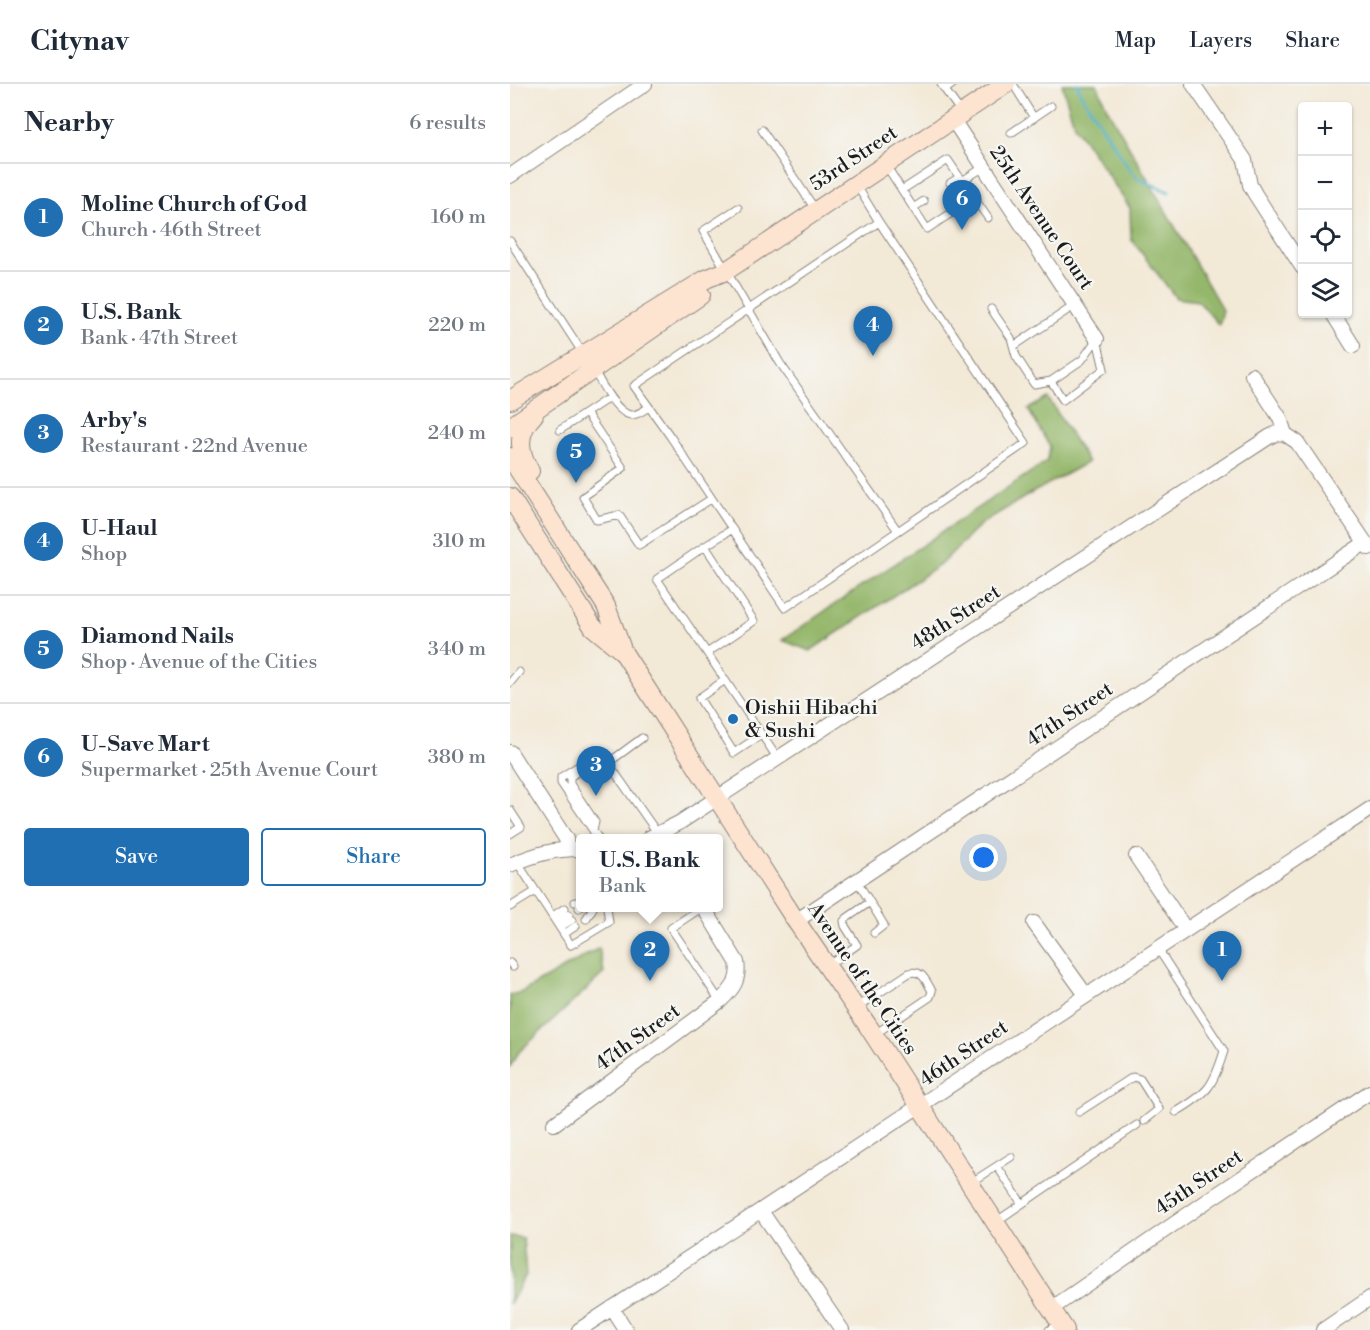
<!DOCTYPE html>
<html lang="en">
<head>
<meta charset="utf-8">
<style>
	body { margin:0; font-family:"Libre Bodoni",serif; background:#f6f6f7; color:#1f2937 }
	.controls { position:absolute; right:18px; top:18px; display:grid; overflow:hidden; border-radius:6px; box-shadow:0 2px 4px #0004 }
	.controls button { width:54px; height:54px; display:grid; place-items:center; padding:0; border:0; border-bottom:2px solid #e0e1e3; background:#fff; color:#1f2937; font:30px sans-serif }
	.you { position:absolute; left:474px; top:774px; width:21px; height:21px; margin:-15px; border:4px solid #fff; border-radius:50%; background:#1a73e8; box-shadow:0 0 0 9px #1a73e833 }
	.badge { display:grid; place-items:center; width:39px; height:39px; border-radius:50%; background:#1f6fb2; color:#fff; font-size:20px; font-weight:700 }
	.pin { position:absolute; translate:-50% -50px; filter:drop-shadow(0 2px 3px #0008) }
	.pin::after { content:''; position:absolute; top:32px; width:21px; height:18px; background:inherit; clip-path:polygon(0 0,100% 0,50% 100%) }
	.popup { position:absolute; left:66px; top:750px; width:147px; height:78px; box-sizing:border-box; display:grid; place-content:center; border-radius:6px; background:#fff; filter:drop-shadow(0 2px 4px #0005); font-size:20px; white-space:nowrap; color:#747a83 }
	.popup b { font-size:22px; color:#1f2937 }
	.popup::after { content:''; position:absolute; left:50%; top:100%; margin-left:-12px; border:12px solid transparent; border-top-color:#fff }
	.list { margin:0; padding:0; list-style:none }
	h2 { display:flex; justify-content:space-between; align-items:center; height:78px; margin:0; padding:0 24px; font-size:26px }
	h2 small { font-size:20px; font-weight:400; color:#747a83 }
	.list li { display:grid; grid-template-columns:39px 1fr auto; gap:18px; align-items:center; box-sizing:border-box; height:108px; padding:0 24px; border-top:2px solid #e0e1e3 }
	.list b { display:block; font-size:22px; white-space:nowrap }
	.list p { margin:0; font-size:20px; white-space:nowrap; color:#747a83 }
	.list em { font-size:20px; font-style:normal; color:#747a83 }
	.actions { display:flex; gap:12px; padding:18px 24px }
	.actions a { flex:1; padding:14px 0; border:2px solid #1f6fb2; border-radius:6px; text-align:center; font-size:21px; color:#1f6fb2 }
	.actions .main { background:#1f6fb2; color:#fff }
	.icon { flex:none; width:33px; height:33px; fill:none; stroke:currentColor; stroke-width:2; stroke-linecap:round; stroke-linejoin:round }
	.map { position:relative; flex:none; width:860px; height:1246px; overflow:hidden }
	header { display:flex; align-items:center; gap:36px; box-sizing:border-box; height:84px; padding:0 30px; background:#fff; border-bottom:2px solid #e0e1e3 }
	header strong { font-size:28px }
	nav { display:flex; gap:33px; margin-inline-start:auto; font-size:21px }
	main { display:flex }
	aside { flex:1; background:#fff }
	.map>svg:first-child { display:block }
	.forest { fill:#95b76c; stroke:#586a44; stroke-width:1.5 }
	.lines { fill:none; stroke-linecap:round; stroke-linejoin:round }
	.stream { stroke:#49b1c8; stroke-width:3 }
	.lane-casing { stroke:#88827a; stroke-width:9 }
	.street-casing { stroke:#88827a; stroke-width:16 }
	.secondary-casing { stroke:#88827a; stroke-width:20 }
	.lane { stroke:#fff; stroke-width:7 }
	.street { stroke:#fff; stroke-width:14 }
	.secondary { stroke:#fde4d1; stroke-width:18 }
	.poi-dot { fill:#1f6fb2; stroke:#f6f6f2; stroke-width:2 }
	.labels { text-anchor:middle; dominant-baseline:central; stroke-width:4.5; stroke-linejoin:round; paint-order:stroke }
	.street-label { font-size:20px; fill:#1c1c1c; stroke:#f6f6f2 }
	.poi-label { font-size:20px; fill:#1c1c1c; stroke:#f6f6f2; text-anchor:start }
</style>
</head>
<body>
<header>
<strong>Citynav</strong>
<nav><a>Map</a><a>Layers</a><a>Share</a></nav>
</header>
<main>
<aside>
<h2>Nearby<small>6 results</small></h2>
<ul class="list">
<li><span class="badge">1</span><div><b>Moline Church of God</b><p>Church · 46th Street</p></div><em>160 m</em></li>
<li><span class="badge">2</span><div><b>U.S. Bank</b><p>Bank · 47th Street</p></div><em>220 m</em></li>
<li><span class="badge">3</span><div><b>Arby's</b><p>Restaurant · 22nd Avenue</p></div><em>240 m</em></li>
<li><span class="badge">4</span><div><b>U-Haul</b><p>Shop</p></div><em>310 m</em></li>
<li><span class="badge">5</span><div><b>Diamond Nails</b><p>Shop · Avenue of the Cities</p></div><em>340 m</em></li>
<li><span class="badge">6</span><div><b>U-Save Mart</b><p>Supermarket · 25th Avenue Court</p></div><em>380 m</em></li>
</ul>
<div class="actions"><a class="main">Save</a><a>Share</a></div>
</aside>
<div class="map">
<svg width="860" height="1246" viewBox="0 0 860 1246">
	<rect width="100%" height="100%" fill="#f6f6f2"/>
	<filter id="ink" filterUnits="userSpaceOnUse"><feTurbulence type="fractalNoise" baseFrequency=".0167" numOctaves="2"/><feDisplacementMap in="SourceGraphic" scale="12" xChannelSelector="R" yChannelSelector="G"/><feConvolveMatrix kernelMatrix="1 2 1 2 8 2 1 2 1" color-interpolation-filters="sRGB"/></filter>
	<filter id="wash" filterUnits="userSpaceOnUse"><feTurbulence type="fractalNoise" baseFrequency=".008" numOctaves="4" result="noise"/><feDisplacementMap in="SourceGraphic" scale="24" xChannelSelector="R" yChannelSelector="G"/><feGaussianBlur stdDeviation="1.35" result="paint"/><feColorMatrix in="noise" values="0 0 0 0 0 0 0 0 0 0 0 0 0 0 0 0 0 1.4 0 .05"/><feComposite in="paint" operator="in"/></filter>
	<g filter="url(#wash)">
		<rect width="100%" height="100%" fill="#f3e9d7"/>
		<!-- forest -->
		<path class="forest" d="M552,0H587L597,24L713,227L709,241L688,217L666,214L621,155L620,124L564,41Z
			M538,314L578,378L520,410L472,439L430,481L300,567L272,556L537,377L540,363L518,325Z
			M89,864L94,889L9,968L0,983V911L12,908Z
			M0,1152L13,1154L16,1191L0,1219Z"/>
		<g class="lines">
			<!-- stream -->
			<path class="stream" d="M567,0L571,10L618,83L629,95L659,108"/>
		</g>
	</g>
	<g filter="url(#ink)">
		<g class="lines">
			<!-- lane casing -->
			<g class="lane-casing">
				<path id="lane" d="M431,0L435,6L443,0
					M503,0L524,34
					M435,6L451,28
					M252,46L305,125
					M501,49L541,22
					M377,83L417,145L464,114L452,97L474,83
					M440,99L450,93
					M347,102L369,138
					M392,106L438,76L452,97
					M464,114L478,134
					M228,124L193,147L270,279L388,447L275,524L160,352L124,302L369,138L516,359L388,447
					M403,124L414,117
					M0,157L74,271
					M481,225L501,254L506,272L524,300L541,297L553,316L594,285L587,255
					M504,262L565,221
					M83,285C90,297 107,331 122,331C128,331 134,326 139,323
					M541,297L572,276L587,255
					M76,329L113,384L73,413L87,436L109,431L129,461L201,415
					M50,346L100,313
					M195,462L147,495L197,569
					M215,596L197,569L244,537L195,462L221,446
					M0,599L9,588
					M251,651L224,669L189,614L215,596L268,675
					M0,726L11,743L0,750
					M83,746L85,738L60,700V693L78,680L98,679L132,654
					M88,754L51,699V693L86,671L92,670L148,750
					M7,778L61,861L99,838L97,824
					M65,818H71
					M360,818L374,841L364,849
					M0,823L26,807
					M69,824L71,823
					M191,824L161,844L210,917
					M43,832L55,824
					M76,835L83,824
					M46,838L59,830
					M50,843L62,836
					M54,850L66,842
					M648,865L714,967C703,1003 698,1009 666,1028
					M0,879L3,883
					M317,882L347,861L335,842L334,837L337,834L360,818L347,797
					M348,923L399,889C412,885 416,897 422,907L420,913L365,950
					M569,1028L623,993L630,995L649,1025L634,1037
					M487,1082L512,1120
					M462,1098L501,1073
					M487,1137L627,1041
					M539,1246L550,1239"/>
			</g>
			<!-- street casing -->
			<g class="street-casing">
				<path id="street" d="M683,0L735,76L740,101L745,110L792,183
					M443,36L587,255
					M0,92L135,0
					M823,230L843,262
					M742,291L770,334L775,350L787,358L859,464
					M0,668L56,755L58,765
					M139,754L169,739L759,353L767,349L775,350
					M626,772L676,846
					M0,781C26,770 43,765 71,765
					M286,837L855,459
					M524,839L576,911
					M44,1040L210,917C223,905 230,896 227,878L194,824
					M251,1127L332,1246
					M102,1224L116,1246
					M541,1225L703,1113L860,1008
					M69,1246L860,725
					M813,1246L860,1214"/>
			</g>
			<!-- secondary casing -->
			<g class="secondary-casing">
				<path id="secondary" d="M0,316L196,195L216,187L496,0
					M0,343L191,211
					M0,373L96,522L113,568L286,837L358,942L555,1246
					M20,387C8,367 7,348 24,331
					M0,413L83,543L111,566"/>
			</g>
			<!-- lane -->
			<use href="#lane" class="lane"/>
			<!-- street -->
			<use href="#street" class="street"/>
			<!-- secondary -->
			<use href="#secondary" class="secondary"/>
		</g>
	</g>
	<!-- markers -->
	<circle class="poi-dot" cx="223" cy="635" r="6"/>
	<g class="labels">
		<!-- street labels -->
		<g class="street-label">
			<text transform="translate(344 75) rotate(-34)">53rd Street</text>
			<text transform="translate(531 134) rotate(56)">25th Avenue Court</text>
			<text transform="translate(446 534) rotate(-33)">48th Street</text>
			<text transform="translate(560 631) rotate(-34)">47th Street</text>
			<text transform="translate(352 895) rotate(56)">Avenue of the Cities</text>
			<text transform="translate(128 954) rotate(-36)">47th Street</text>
			<text transform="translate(454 970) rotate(-34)">46th Street</text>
			<text transform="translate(689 1099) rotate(-34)">45th Street</text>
		</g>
		<!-- poi labels -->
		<g class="poi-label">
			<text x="235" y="624">Oishii Hibachi<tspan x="235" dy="23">&amp; Sushi</tspan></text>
		</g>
	</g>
</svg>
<div class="controls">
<button>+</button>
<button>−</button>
<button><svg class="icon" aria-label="locate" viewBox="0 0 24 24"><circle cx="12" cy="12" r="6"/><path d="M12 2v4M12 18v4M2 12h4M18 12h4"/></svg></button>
<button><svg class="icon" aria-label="layers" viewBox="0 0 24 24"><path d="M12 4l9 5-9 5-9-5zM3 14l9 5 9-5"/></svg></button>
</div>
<div class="you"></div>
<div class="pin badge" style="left:712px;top:897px">1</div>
<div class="pin badge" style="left:140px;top:897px">2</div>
<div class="popup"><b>U.S. Bank</b>Bank</div>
<div class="pin badge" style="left:86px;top:712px">3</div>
<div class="pin badge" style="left:363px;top:272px">4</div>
<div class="pin badge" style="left:66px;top:399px">5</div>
<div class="pin badge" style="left:452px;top:146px">6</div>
</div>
</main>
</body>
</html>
